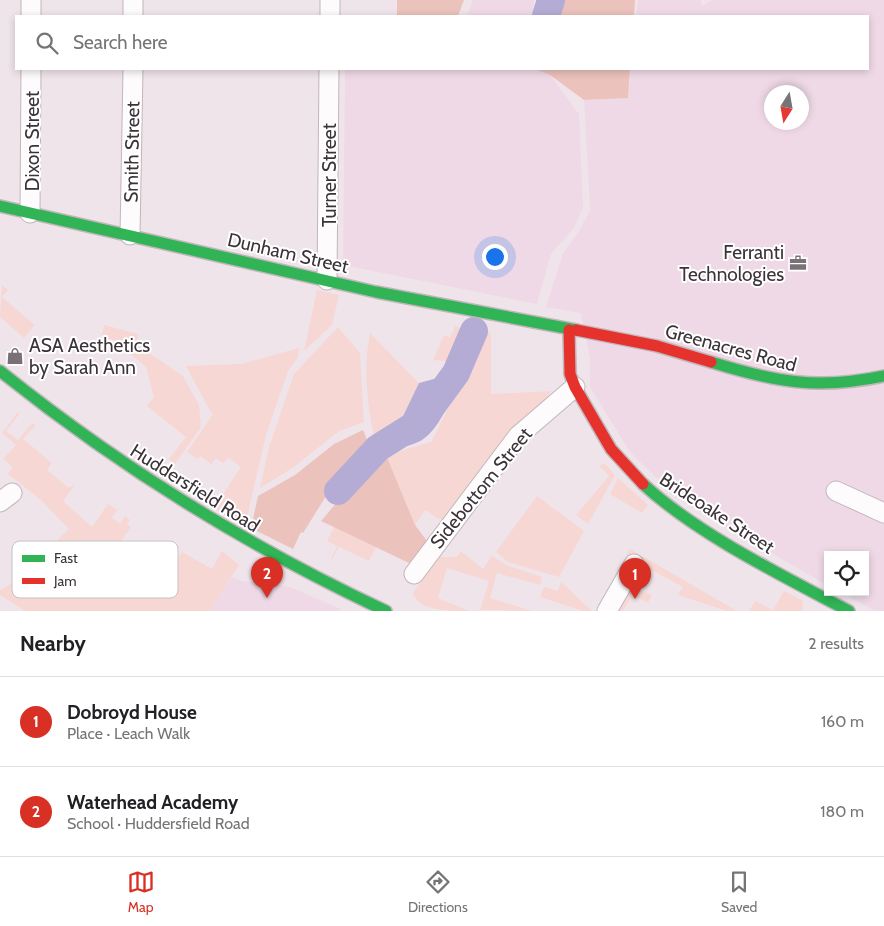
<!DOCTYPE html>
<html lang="en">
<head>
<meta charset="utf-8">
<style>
	body { margin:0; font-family:Cabin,sans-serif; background:#f6f6f6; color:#202124 }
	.controls { position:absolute; right:15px; bottom:15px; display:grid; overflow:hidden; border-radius:0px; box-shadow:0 2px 8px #0003 }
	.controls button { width:45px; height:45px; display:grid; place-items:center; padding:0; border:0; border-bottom:1px solid #e0e0e0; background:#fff; color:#202124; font:25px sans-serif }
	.compass { position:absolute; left:764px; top:85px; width:45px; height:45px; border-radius:50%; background:#fff; box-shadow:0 2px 8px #0003; rotate:191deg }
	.you { position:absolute; left:494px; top:256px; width:18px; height:18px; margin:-12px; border:4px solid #fff; border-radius:50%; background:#1a73e8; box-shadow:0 0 0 8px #1a73e833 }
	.badge { display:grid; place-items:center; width:32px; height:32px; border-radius:50%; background:#d93025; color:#fff; font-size:16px; font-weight:700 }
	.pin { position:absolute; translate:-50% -41px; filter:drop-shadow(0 1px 2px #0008) }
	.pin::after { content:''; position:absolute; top:26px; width:18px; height:15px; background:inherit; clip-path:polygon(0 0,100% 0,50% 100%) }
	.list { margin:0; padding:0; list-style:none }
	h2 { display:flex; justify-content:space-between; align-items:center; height:65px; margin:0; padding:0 20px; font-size:21px }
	h2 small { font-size:16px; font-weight:400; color:#757577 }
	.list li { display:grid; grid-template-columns:32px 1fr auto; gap:15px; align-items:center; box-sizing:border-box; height:90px; padding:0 20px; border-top:1px solid #e0e0e0 }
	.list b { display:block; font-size:19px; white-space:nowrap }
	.list p { margin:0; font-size:16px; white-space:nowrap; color:#757577 }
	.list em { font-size:16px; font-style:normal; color:#757577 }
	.icon { flex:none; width:28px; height:28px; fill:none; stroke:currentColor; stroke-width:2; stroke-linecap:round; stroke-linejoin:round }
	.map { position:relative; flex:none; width:884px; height:611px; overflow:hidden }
	.search { position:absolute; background:#fff; box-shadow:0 2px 8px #0003; left:15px; right:15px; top:15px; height:55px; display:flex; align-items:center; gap:12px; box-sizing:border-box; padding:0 18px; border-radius:0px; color:#757577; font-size:19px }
	.sheet { height:245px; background:#fff }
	nav { display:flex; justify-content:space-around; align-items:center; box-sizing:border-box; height:70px; border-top:1px solid #e0e0e0; background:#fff; font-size:14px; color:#757577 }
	nav a { display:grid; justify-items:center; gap:2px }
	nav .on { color:#d93025 }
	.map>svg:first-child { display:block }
	.built { fill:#efd9e6; fill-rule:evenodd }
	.green { fill:#f6d7d3 }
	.forest { fill:#ecc2bc }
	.water { fill:#b4acd5 }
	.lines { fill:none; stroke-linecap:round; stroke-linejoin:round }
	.river { stroke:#b4acd5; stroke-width:28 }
	.street-casing { stroke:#c0b6bc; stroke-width:21 }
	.fast-casing { stroke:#c0b6bc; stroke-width:14 }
	.jam-casing { stroke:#c0b6bc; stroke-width:14 }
	.street { stroke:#fdfbfc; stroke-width:19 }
	.fast { stroke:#30b455; stroke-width:11 }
	.jam { stroke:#e5322d; stroke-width:11 }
	.labels { text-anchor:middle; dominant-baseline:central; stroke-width:4; stroke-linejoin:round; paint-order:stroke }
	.street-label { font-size:19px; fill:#3b3338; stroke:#fff }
	.poi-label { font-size:19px; fill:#3b3338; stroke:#fff; text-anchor:end }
	.key { fill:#fff; stroke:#c4c2c3; stroke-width:1 }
	.key-label { font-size:14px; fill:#3b3338 }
</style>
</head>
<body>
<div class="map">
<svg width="884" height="611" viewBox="0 0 884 611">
	<rect width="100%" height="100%" fill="#f0e4eb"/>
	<!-- built -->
	<path class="built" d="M473,0H534L532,16H467Z
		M638,0H701L702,6L712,0H884V611H875L840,592H865V555H828V586L677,498L630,452L590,387V359L581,313L546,307L563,253L578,233L590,210L584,100L628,98L631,69H868V16H636ZM772,92H802V122H772Z
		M345,69H535L550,75L579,114L583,207L574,228L551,254L537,304L343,265Z
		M232,577L242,581L290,587L341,609L340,611H210Z"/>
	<!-- green -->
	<path class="green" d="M2,285L8,290L2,297L35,325L24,338L0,317Z
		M317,290L339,295L332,325L304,351Z
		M104,325L138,334L137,345L183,376L199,405L201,427L175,464L169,459L186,437L147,406L154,397L146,367L122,347V342L102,337Z
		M455,326L471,332L457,362L433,360L444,335L450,337Z
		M338,327L360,353L364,422L339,431L294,467L260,488L269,447L294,374Z
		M480,330H487L491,334V394L551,391L544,402L513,427L449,518L439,519L425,510L415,525L386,455L431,442L459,386Z
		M370,333L419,383L394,435L375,441C367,406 363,368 370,333Z
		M299,348L298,357L288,371L266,435L245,526L214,508L241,467L229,458L223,463L216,458L211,464L200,456L198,459L187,452L213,414L210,411L186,366L241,364Z
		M18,412L20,413L6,431L18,440L32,423L36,425L23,439L52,463L47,470L69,488L73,485L74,486L63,501L92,527L108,504L117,510L112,518L120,524L125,516L130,520L127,524L131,527L111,556L156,585L182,552L212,569L222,551L239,565L210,611H25L0,595V590L9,585L69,529L41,500L8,474L13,467L3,459L16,445L2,433Z
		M604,463L615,475L588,524L576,515L609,476L599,466Z
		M618,478L648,505L642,513L610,494Z
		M537,496L584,531L559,577L508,562L496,552Z
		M334,527L376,547L369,561L339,547L328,566L337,546L327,541Z
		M630,549L737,611H727L678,595L683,587L648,568L642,578L638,575L641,564L626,555Z
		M461,551L483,569L492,556L506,565L542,577L540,585L497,573L490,598L532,611L480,610L489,581L447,568L438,598L469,611C452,611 417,611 413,593L438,557H457Z
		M561,582L592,611H583L540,597L544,587L558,591Z
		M630,586L652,595L648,603L632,595L623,611H615Z
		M784,591L803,601L802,611H749L755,601L773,610Z"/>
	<!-- forest -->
	<path class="forest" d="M397,0H464L458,16H397Z
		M538,0H635L634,16H535Z
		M535,69H630L628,98L584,100L550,75Z
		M363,430L370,446L338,477L303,533L301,532L293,549L251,528L258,496L295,475L334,444Z
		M386,455L415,525L427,541L409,563L321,521L374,459Z"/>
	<!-- water -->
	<path class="water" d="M456,373C455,394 438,434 418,442C408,447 392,448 380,453L375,441L394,435L419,383Z"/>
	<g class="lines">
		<!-- river -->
		<path class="river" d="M546,16L551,0
			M338,491L378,448L421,421L456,373L474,331"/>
		<!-- street casing -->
		<g class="street-casing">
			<path id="street" d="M31,0V16
				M133,16V0
				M330,16V0
				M30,213L31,69
				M130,235L133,69
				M327,280L329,69
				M836,491L884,513
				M0,502L12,493
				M414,574L518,436L575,387
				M607,611L634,564"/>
		</g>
		<!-- fast casing -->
		<g class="fast-casing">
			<path id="fast" d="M0,206L376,292L576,330
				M711,362C775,382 818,390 884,376
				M0,371C121,468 245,545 386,611
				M643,484C697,534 783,576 849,611"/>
		</g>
		<!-- jam casing -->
		<g class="jam-casing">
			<path id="jam" d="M569,330L570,374L575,387L611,449L643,484
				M576,330L657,346L711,362"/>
		</g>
		<!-- street -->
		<use href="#street" class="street"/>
		<!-- fast -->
		<use href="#fast" class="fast"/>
		<!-- jam -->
		<use href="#jam" class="jam"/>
	</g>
	<!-- icons -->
	<defs>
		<g id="office-bare" transform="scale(1.35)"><path d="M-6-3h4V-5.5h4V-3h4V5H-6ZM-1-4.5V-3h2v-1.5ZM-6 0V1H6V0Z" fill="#7a7177" stroke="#fff" stroke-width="2.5" paint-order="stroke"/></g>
		<g id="shop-bare" transform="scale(1.35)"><path d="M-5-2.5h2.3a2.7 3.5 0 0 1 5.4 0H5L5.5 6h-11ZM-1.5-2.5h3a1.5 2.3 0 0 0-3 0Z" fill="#7a7177" stroke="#fff" stroke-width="2.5" paint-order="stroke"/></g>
	</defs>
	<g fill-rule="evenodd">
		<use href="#office-bare" x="798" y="263"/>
		<use href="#shop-bare" x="15" y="356"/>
	</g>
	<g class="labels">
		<!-- street labels -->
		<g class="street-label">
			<text transform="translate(32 141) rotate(-90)">Dixon Street</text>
			<text transform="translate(132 152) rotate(-89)">Smith Street</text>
			<text transform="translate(329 175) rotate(-90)">Turner Street</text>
			<text transform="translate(288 253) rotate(13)">Dunham Street</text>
			<text transform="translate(731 348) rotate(15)">Greenacres Road</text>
			<text transform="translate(195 488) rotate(32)">Huddersfield Road</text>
			<text transform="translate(481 488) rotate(-51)">Sidebottom Street</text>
			<text transform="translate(717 513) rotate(33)">Brideoake Street</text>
		</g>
		<!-- poi labels -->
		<g class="poi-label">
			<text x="784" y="252">Ferranti<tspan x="784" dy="22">Technologies</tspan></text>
			<text x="29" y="345" text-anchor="start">ASA Aesthetics<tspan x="29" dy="22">by Sarah Ann</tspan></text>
		</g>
	</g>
	<!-- legend -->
	<rect x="12" y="541" width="166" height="57" rx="8" class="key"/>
	<rect x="22" y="555" width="23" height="7" fill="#30b455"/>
	<rect x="22" y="578" width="23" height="6" fill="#e5322d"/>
	<g class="key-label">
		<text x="54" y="563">Fast</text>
		<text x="54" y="586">Jam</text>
	</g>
</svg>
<div class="controls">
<button><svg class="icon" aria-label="locate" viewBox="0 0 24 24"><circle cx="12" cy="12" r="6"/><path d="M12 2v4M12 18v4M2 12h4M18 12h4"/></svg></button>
</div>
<svg class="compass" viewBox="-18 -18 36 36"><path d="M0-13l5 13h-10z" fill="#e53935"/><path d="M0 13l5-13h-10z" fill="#757577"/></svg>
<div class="you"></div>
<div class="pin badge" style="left:635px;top:599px">1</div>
<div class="pin badge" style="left:267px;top:598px">2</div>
<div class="search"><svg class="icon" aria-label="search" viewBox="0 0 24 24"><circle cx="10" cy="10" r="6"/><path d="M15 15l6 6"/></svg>Search here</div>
</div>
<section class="sheet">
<h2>Nearby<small>2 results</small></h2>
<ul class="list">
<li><span class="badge">1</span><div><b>Dobroyd House</b><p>Place · Leach Walk</p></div><em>160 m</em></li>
<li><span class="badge">2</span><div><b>Waterhead Academy</b><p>School · Huddersfield Road</p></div><em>180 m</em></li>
</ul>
</section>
<nav>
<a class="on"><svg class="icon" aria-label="map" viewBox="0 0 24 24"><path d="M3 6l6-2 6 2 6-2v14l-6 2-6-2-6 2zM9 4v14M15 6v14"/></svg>Map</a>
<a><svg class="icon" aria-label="directions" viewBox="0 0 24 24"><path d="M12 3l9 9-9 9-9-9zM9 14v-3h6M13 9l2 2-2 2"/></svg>Directions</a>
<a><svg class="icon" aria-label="saved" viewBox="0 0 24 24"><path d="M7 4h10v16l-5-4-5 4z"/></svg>Saved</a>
</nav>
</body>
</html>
